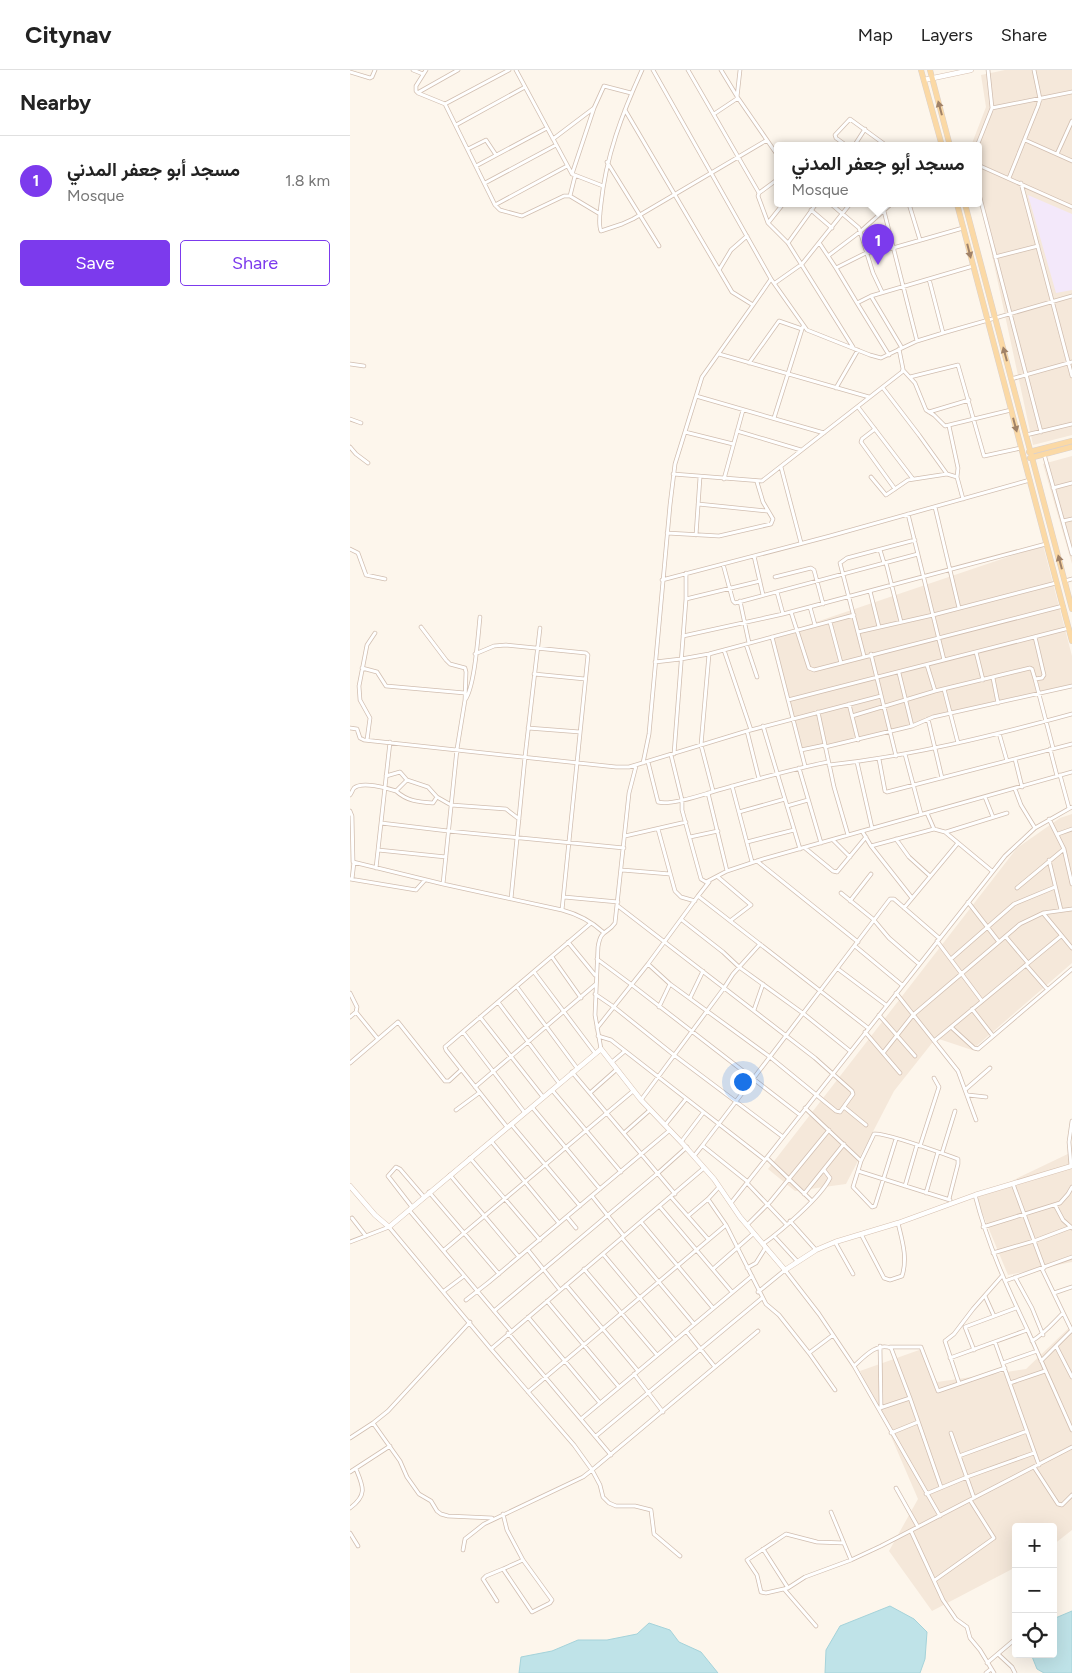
<!DOCTYPE html>
<html lang="en">
<head>
<meta charset="utf-8">
<style>
	body { margin:0; font-family:Figtree,Vazirmatn,sans-serif; background:#f6f6f6; color:#222 }
	.controls { position:absolute; right:15px; bottom:15px; display:grid; overflow:hidden; border-radius:5px; box-shadow:0 5px 20px #0002 }
	.controls button { width:45px; height:45px; display:grid; place-items:center; padding:0; border:0; border-bottom:1px solid #e0e0e0; background:#fff; color:#222; font:25px sans-serif }
	.you { position:absolute; left:392px; top:1011px; width:18px; height:18px; margin:-12px; border:4px solid #fff; border-radius:50%; background:#1a73e8; box-shadow:0 0 0 8px #1a73e833 }
	.badge { display:grid; place-items:center; width:32px; height:32px; border-radius:50%; background:#7c3aed; color:#fff; font-size:16px; font-weight:700 }
	.pin { position:absolute; translate:-50% -41px; filter:drop-shadow(0 1px 2px #0008) }
	.pin::after { content:''; position:absolute; top:26px; width:18px; height:15px; background:inherit; clip-path:polygon(0 0,100% 0,50% 100%) }
	.popup { position:absolute; left:424px; top:72px; width:208px; height:65px; box-sizing:border-box; display:grid; place-content:center; border-radius:5px; background:#fff; filter:drop-shadow(0 1px 4px #0005); font-size:16px; white-space:nowrap; color:#767676 }
	.popup b { font-size:19px; color:#222 }
	.popup::after { content:''; position:absolute; left:50%; top:100%; margin-left:-10px; border:10px solid transparent; border-top-color:#fff }
	.list { margin:0; padding:0; list-style:none }
	h2 { display:flex; justify-content:space-between; align-items:center; height:65px; margin:0; padding:0 20px; font-size:21px }
	h2 small { font-size:16px; font-weight:400; color:#767676 }
	.list li { display:grid; grid-template-columns:32px 1fr auto; gap:15px; align-items:center; box-sizing:border-box; height:90px; padding:0 20px; border-top:1px solid #e0e0e0 }
	.list b { display:block; font-size:19px; white-space:nowrap }
	.list p { margin:0; font-size:16px; white-space:nowrap; color:#767676 }
	.list em { font-size:16px; font-style:normal; color:#767676 }
	.actions { display:flex; gap:10px; padding:15px 20px }
	.actions a { flex:1; padding:11px 0; border:1px solid #7c3aed; border-radius:5px; text-align:center; font-size:18px; color:#7c3aed }
	.actions .main { background:#7c3aed; color:#fff }
	.icon { flex:none; width:28px; height:28px; fill:none; stroke:currentColor; stroke-width:2; stroke-linecap:round; stroke-linejoin:round }
	.map { position:relative; flex:none; width:722px; height:1603px; overflow:hidden }
	header { display:flex; align-items:center; gap:30px; box-sizing:border-box; height:70px; padding:0 25px; background:#fff; border-bottom:1px solid #e0e0e0 }
	header strong { font-size:24px }
	nav { display:flex; gap:28px; margin-inline-start:auto; font-size:18px }
	main { display:flex }
	aside { flex:1; background:#fff }
	.map>svg:first-child { display:block }
	.residential { fill:#f5e8da }
	.education { fill:#f3e8fa }
	.water { fill:#bfe3e8; stroke:#a5d3da }
	.lines { fill:none; stroke-linecap:round; stroke-linejoin:round }
	.street-casing { stroke:#d1beb0; stroke-width:4.5 }
	.secondary-casing { stroke:#d6c0b0; stroke-width:5.5 }
	.primary-casing { stroke:#dad1cd; stroke-width:6 }
	.street { stroke:#fff; stroke-width:3 }
	.secondary { stroke:#fff; stroke-width:4.5 }
	.primary { stroke:#fbd9a5; stroke-width:5 }
	.oneway { fill:#a18267 }
</style>
</head>
<body>
<header>
<strong>Citynav</strong>
<nav><a>Map</a><a>Layers</a><a>Share</a></nav>
</header>
<main>
<aside>
<h2>Nearby<small></small></h2>
<ul class="list">
<li><span class="badge">1</span><div><b>مسجد أبو جعفر المدني</b><p>Mosque</p></div><em>1.8 km</em></li>
</ul>
<div class="actions"><a class="main">Save</a><a>Share</a></div>
</aside>
<div class="map">
<svg width="722" height="1603" viewBox="0 0 722 1603">
	<rect width="100%" height="100%" fill="#fdf6ec"/>
	<!-- residential -->
	<path class="residential" d="M655,0H722V365L683,375L628,120V76H621L636,37L631,5Z
		M722,386V494L693,394Z
		M693,475L722,586V614L583,647L570,653L475,677V675L451,680L422,567Z
		M722,744V893L622,980L586,968L544,1021L496,1114L445,1121L418,1099L667,778L710,748Z
		M722,1082V1192L658,1205L626,1128Z
		M722,1255V1460L703,1475V1457H666V1497L582,1541L539,1481L568,1429L540,1364L510,1301L572,1279L587,1312L676,1299Z"/>
	<!-- education -->
	<path class="education" d="M678,125L722,144V220L706,223Z"/>
	<!-- water -->
	<path class="water" d="M540,1536L564,1549L577,1562L575,1589L570,1603H475L476,1580L490,1556Z
		M722,1541V1603H694L687,1599L681,1584H703V1549Z
		M299,1553L320,1560L329,1572L351,1582L368,1603H169L171,1587L202,1581L228,1570H257L287,1564Z"/>
	<g class="lines">
		<!-- street casing -->
		<g class="street-casing">
			<path id="street" d="M63,0L73,4
				M166,0L222,104L253,116
				M292,0C272,44 256,86 251,134C250,143 248,154 251,161L272,154L283,149L417,70
				M303,0L421,209L457,260L520,285L531,288L567,271L593,263L722,226
				M338,0L409,123L408,126L418,153L438,173L503,277
				M371,0L388,28L428,86
				M0,2L20,8L22,7L25,0
				M69,22L108,0
				M68,23L95,34L145,135L150,140L172,146L214,126H220L250,144
				M68,23L66,21V16L76,0
				M387,27L390,0
				M95,34L159,0
				M244,38L254,16L281,23
				M642,38L722,22
				M275,40L382,222L403,235L421,209
				M364,44L388,28
				M106,55L175,17
				M203,69L244,38L222,104
				M675,70L722,91
				M497,76L486,68L485,65L500,49L537,76
				M504,76L515,59
				M627,76L642,38L638,0
				M118,79L136,70L146,85
				M707,84L722,51
				M257,92L309,176
				M628,95L722,137
				M126,96L197,58
				M659,108L688,36L690,29L684,0
				M135,113L206,75
				M671,113L722,306
				M628,120L691,362
				M409,123L428,109
				M220,126L225,106
				M481,134L509,158L523,203L532,222
				M559,134L570,170
				M145,135L217,96
				M461,140L482,158
				M534,141L567,271
				M418,153L433,134
				M438,173L466,134
				M470,174L478,186
				M645,187L688,176
				M486,198L478,186L511,161L540,135
				M369,200L381,180L397,166
				M579,209L593,263
				M425,213L452,194L500,134
				M521,226L507,233L539,285
				M507,233L486,198L516,183L543,178L613,158
				M552,278L521,226L623,196
				M369,284L519,327
				M399,293L429,251L452,259
				M0,294L14,296
				M553,300L565,313L576,340L584,345L595,356L661,340
				M560,307L608,295L634,386L671,378
				M661,309L722,292
				M486,318L508,280
				M533,318L569,365L597,404
				M346,326L474,363
				M508,337L563,409
				M579,342L619,330
				M424,348L453,256
				M0,349L11,353
				M599,356L608,398L607,407L613,429
				M525,359L512,369L511,372L545,419
				M387,361L451,380
				M335,362L383,374
				M676,365L722,354
				M0,377L6,384L18,393
				M694,384L722,484
				M431,397L451,473
				M323,404L412,411L552,302L553,299L549,279
				M521,407L536,425L558,410L597,404L607,407
				M374,409L393,340
				M703,418L722,413
				M348,434L417,441
				M585,437L609,538
				M558,444L594,590
				M713,451L722,449
				M317,463L369,466L421,454L423,449L413,432L407,412
				M346,465L350,407
				M0,479L8,483L16,505L35,509
				M530,480L534,493
				M404,486L413,525
				M536,493L551,552
				M373,494L383,531L385,533L568,484
				M425,507L461,498L464,500L473,534
				M312,510L480,466L680,410
				M715,511L722,509
				M520,521L529,557
				M427,522L433,544L696,474
				M336,529L410,511
				M390,531L399,573
				M460,537L465,555
				M441,542L459,598L464,600L713,536
				M480,552L491,593
				M71,557L96,590L100,594L115,598L116,602L115,630L107,679L93,814L212,840
				M508,562L583,545L706,513
				M333,566L433,544
				M422,567L455,696
				M685,567L694,605L692,608L685,609
				M396,574L407,607
				M374,580L401,660
				M626,582L633,610
				M125,584L144,576L156,575L236,583L238,585L212,840C227,844 242,852 253,862
				M359,584L351,675L363,721
				M521,584L546,686
				M514,586L490,493L497,488L565,470
				M305,592L331,589L359,584L504,545
				M577,595L585,621
				M12,598L27,602L36,616L115,623
				M549,603L562,656
				M184,604L235,609
				M643,608L648,633
				M594,619L608,673
				M115,630C125,616 128,565 130,547
				M438,630L719,558
				M499,634L508,670
				M468,642L484,717L498,765
				M502,646L585,621L680,598L682,599L685,609L703,678
				M578,649L592,708
				M413,656L450,779
				M0,658L7,659L10,668L14,670L266,697H279L397,661L531,626
				M178,658L230,662
				M397,661L409,709
				M649,663L657,691
				M17,670L20,648L10,630L9,616L17,575L25,563
				M475,677L562,656L583,647L722,616
				M700,679L707,706
				M451,680L475,675
				M324,684L336,529V503
				M555,684L571,744
				M321,685L332,730V740L351,809L356,812L377,801L413,789L722,702
				M529,689L535,721L537,722L722,674
				M665,689L672,717
				M298,692L308,732C322,736 357,723 372,719C407,709 442,699 478,692
				M507,692L522,758
				M293,693L299,664L320,435L325,394L352,307L403,235
				M479,695C561,686 642,666 722,644
				M449,698L471,773
				M710,705L719,738
				M36,706L50,702L57,710L78,717L87,727L101,735L156,739L169,749
				M382,716L402,792
				M665,719L671,735L685,758
				M46,721C57,731 68,732 83,733L87,727
				M358,723L377,801
				M0,725C1,724 3,719 4,718C12,711 37,718 46,721L57,710
				M635,727L643,747
				M437,736L458,730
				M0,741L2,746L3,792L93,814
				M389,742L435,729
				M577,743L584,759
				M699,749L714,779L722,814
				M31,753L98,761L274,778
				M308,759L325,821L331,827L345,831
				M512,761L521,776L562,828
				M596,762L657,743
				M708,764L722,759
				M275,766L336,752
				M340,767L368,761
				M546,769L559,787L580,806
				M483,770L500,787
				M397,772L444,760
				M521,776L584,759L595,762L642,801
				M455,778L483,801L487,802L516,767
				M28,780L96,787
				M699,790L711,840
				M407,791L508,872
				M26,798L40,672
				M272,800L320,804
				M368,807L401,835L380,851
				M0,809L66,820L75,810
				M2,809L4,792
				M359,812L348,826L518,958
				M667,818L714,779
				M491,823L523,849L539,868L569,894
				M214,827L268,832
				M161,829L175,687L190,558
				M500,831L521,804
				M618,832L649,872
				M268,836L465,988L502,1021L503,1024L490,1042L486,1041L420,987L320,914L298,894
				M554,838L608,773
				M693,843L722,878
				M332,850L373,882L389,897L454,944L500,981
				M656,867L678,893
				M587,871L632,931
				M218,872L245,905
				M505,876L552,915
				M202,887L231,928
				M247,889L282,915L450,1045
				M601,889L664,834L705,817
				M676,895L697,919
				M488,899L536,935
				M184,902L245,983
				M167,917L227,998
				M0,923L7,937L6,942L28,969
				M546,923L608,1001L626,1050
				M245,924L264,937L324,985L433,1067
				M340,928L353,901
				M148,932L209,1013
				M309,937L320,914
				M622,939L643,966
				M404,940L413,914
				M529,945L565,986
				M0,947L6,942
				M130,947L193,1027
				M601,957L624,978L628,979L722,899
				M247,958L298,894L348,826
				M113,962L175,1043
				M515,962L550,1003
				M248,966L261,970L415,1090
				M584,971L711,866
				M251,979L245,945L248,877C251,858 257,865 265,853L279,723L286,696
				M533,983L563,945L670,854L693,843L722,839
				M262,992L275,981
				M0,993L48,952L95,1011H99L111,1000
				M222,1002L325,1124
				M125,1017L246,914
				M616,1019L640,998
				M202,1020L271,1102
				M240,1023L266,1000
				M618,1025L636,1027
				M291,1030L374,918L383,904L410,874
				M182,1037L250,1119
				M494,1037L516,1055
				M455,1038L511,1091
				M106,1040L129,1023
				M161,1054L230,1136
				M315,1055L336,1029
				M157,1057L96,980L95,977L241,853
				M274,1063L300,1040
				M546,1069L525,1136L522,1137L503,1117L511,1091L524,1064C535,1062 594,1084 608,1089V1094L599,1129
				M141,1071L209,1153
				M331,1072L353,1043
				M352,1076L540,829H544L589,868
				M570,1076L589,1017L584,1008
				M592,1083L605,1041
				M344,1086L352,1076H353L398,1112
				M120,1088L190,1170
				M417,1088L462,1131
				M721,1096L719,1072L722,1051
				M508,1101L600,1130
				M100,1105L169,1187
				M397,1113L436,1154
				M663,1114L694,1198
				M555,1116L567,1075
				M79,1122L149,1204
				M576,1123L588,1082
				M454,1124L494,1074
				M625,1125C638,1175 656,1215 678,1261C693,1294 707,1327 722,1360
				M242,1126L274,1166
				M321,1127L358,1169
				M358,1129L376,1155L416,1234L429,1245L459,1283L485,1320
				M381,1133L655,786L685,758L722,737
				M705,1135L713,1150L722,1158
				M62,1137L38,1106L46,1097L50,1099L74,1127
				M310,1137L382,1222
				M59,1140L161,1261
				M338,1146L358,1129L369,1117
				M217,1147L226,1158
				M2,1148L16,1166
				M440,1151L466,1180
				M291,1152L363,1238
				M397,1155L420,1132L479,1060
				M633,1157L710,1133L718,1124L722,1117
				M511,1164L534,1208L540,1210L552,1206C558,1188 552,1170 548,1153
				M424,1166L447,1191
				M272,1168L344,1254
				M0,1172L39,1157L141,1279L224,1375L242,1400L408,1261
				M485,1172L503,1204
				M413,1174C430,1162 471,1127 480,1108L474,1100
				M94,1180L283,1021
				M178,1180L210,1220
				M643,1183L684,1171L721,1157
				M253,1184L325,1270
				M397,1198L406,1193L416,1177
				M234,1199L307,1285
				M363,1199L404,1163
				M692,1199L722,1261
				M665,1207L682,1238L693,1265
				M655,1211L722,1187
				M216,1215L288,1301
				M94,1221L114,1206
				M408,1222L435,1200L469,1244L504,1296L590,1446
				M704,1223L722,1217
				M635,1226L644,1246
				M116,1230L139,1212L320,1060
				M197,1231L269,1317
				M144,1241L308,1103L337,1077
				M178,1247L250,1333
				M615,1257L666,1238
				M615,1257L624,1280
				M336,1261L365,1297
				M158,1263L261,1385
				M682,1271C694,1264 703,1253 713,1243
				M645,1272L689,1395
				M530,1276L531,1338
				M706,1276L722,1307
				M540,1277H571L588,1321L655,1298
				M141,1279L354,1098
				M459,1283L483,1265
				M600,1288L677,1260
				M691,1291L722,1260
				M653,1293L687,1281
				M504,1296C514,1287 527,1272 541,1278L560,1328L591,1417
				M284,1304L313,1342
				M609,1313L595,1271L604,1264L623,1239L652,1206
				M660,1313L695,1301
				M178,1322L376,1155
				M530,1338L560,1328
				M231,1349L402,1206
				M23,1353L50,1391L57,1407L69,1424L81,1431L87,1441L91,1444L98,1446L142,1448
				M541,1363L568,1352
				M601,1363L624,1428
				M246,1366L412,1228
				M0,1368L23,1353L38,1341L120,1252
				M609,1386L677,1361
				M684,1397L708,1434L712,1435L722,1425
				M0,1402L40,1376
				M546,1418L568,1457
				M576,1424L617,1407L684,1383
				M0,1438C18,1425 13,1416 6,1399
				M481,1442L501,1490
				M561,1461L593,1530L606,1549L617,1557L620,1568L630,1580L644,1603
				M0,1463L8,1476
				M494,1473L467,1472L436,1464L397,1490L407,1505L411,1522L416,1523L438,1518L455,1507L501,1490L531,1476L722,1377
				M413,1479L438,1518
				M113,1480L115,1469L134,1454L233,1407L242,1400L250,1415L253,1427L259,1433L266,1436H285L301,1440L304,1464L330,1486
				M153,1499L173,1490
				M585,1510L644,1468L620,1430
				M434,1519L466,1556
				M147,1531L133,1509L136,1506L153,1499L182,1542L200,1533L202,1530L173,1490L157,1460L153,1444
				M648,1584L662,1597L665,1603
				M637,1593L663,1571
				M636,1603L641,1599"/>
		</g>
		<!-- secondary casing -->
		<g class="secondary-casing">
			<path id="secondary" d="M574,10L621,0
				M0,1116L25,1145L39,1157L251,979L291,1030L333,1074L364,1109L390,1147L435,1200L466,1180L485,1172L548,1153L625,1125L722,1096"/>
		</g>
		<!-- primary casing -->
		<g class="primary-casing">
			<path id="primary" d="M571,0L592,76
				M580,0L600,76
				M607,134L722,571
				M615,134L722,539
				M679,382L722,371
				M680,388L722,377"/>
		</g>
		<!-- street -->
		<use href="#street" class="street"/>
		<!-- secondary -->
		<use href="#secondary" class="secondary"/>
		<!-- primary -->
		<use href="#primary" class="primary"/>
	</g>
	<!-- one-way arrows -->
	<defs><path id="oneway-solid" d="M-6-.8H1V-3.2L6.5 0L1 3.2V.8H-6Z" transform="scale(1.25)"/></defs>
	<g class="oneway">
		<use href="#oneway-solid" transform="translate(590 38) rotate(-105)"/>
		<use href="#oneway-solid" transform="translate(619 181) rotate(76)"/>
		<use href="#oneway-solid" transform="translate(655 284) rotate(-105)"/>
		<use href="#oneway-solid" transform="translate(665 355) rotate(75)"/>
		<use href="#oneway-solid" transform="translate(710 492) rotate(-105)"/>
	</g>
</svg>
<div class="controls">
<button>+</button>
<button>−</button>
<button><svg class="icon" aria-label="locate" viewBox="0 0 24 24"><circle cx="12" cy="12" r="6"/><path d="M12 2v4M12 18v4M2 12h4M18 12h4"/></svg></button>
</div>
<div class="you"></div>
<div class="pin badge" style="left:528px;top:195px">1</div>
<div class="popup"><b>مسجد أبو جعفر المدني</b>Mosque</div>
</div>
</main>
</body>
</html>
